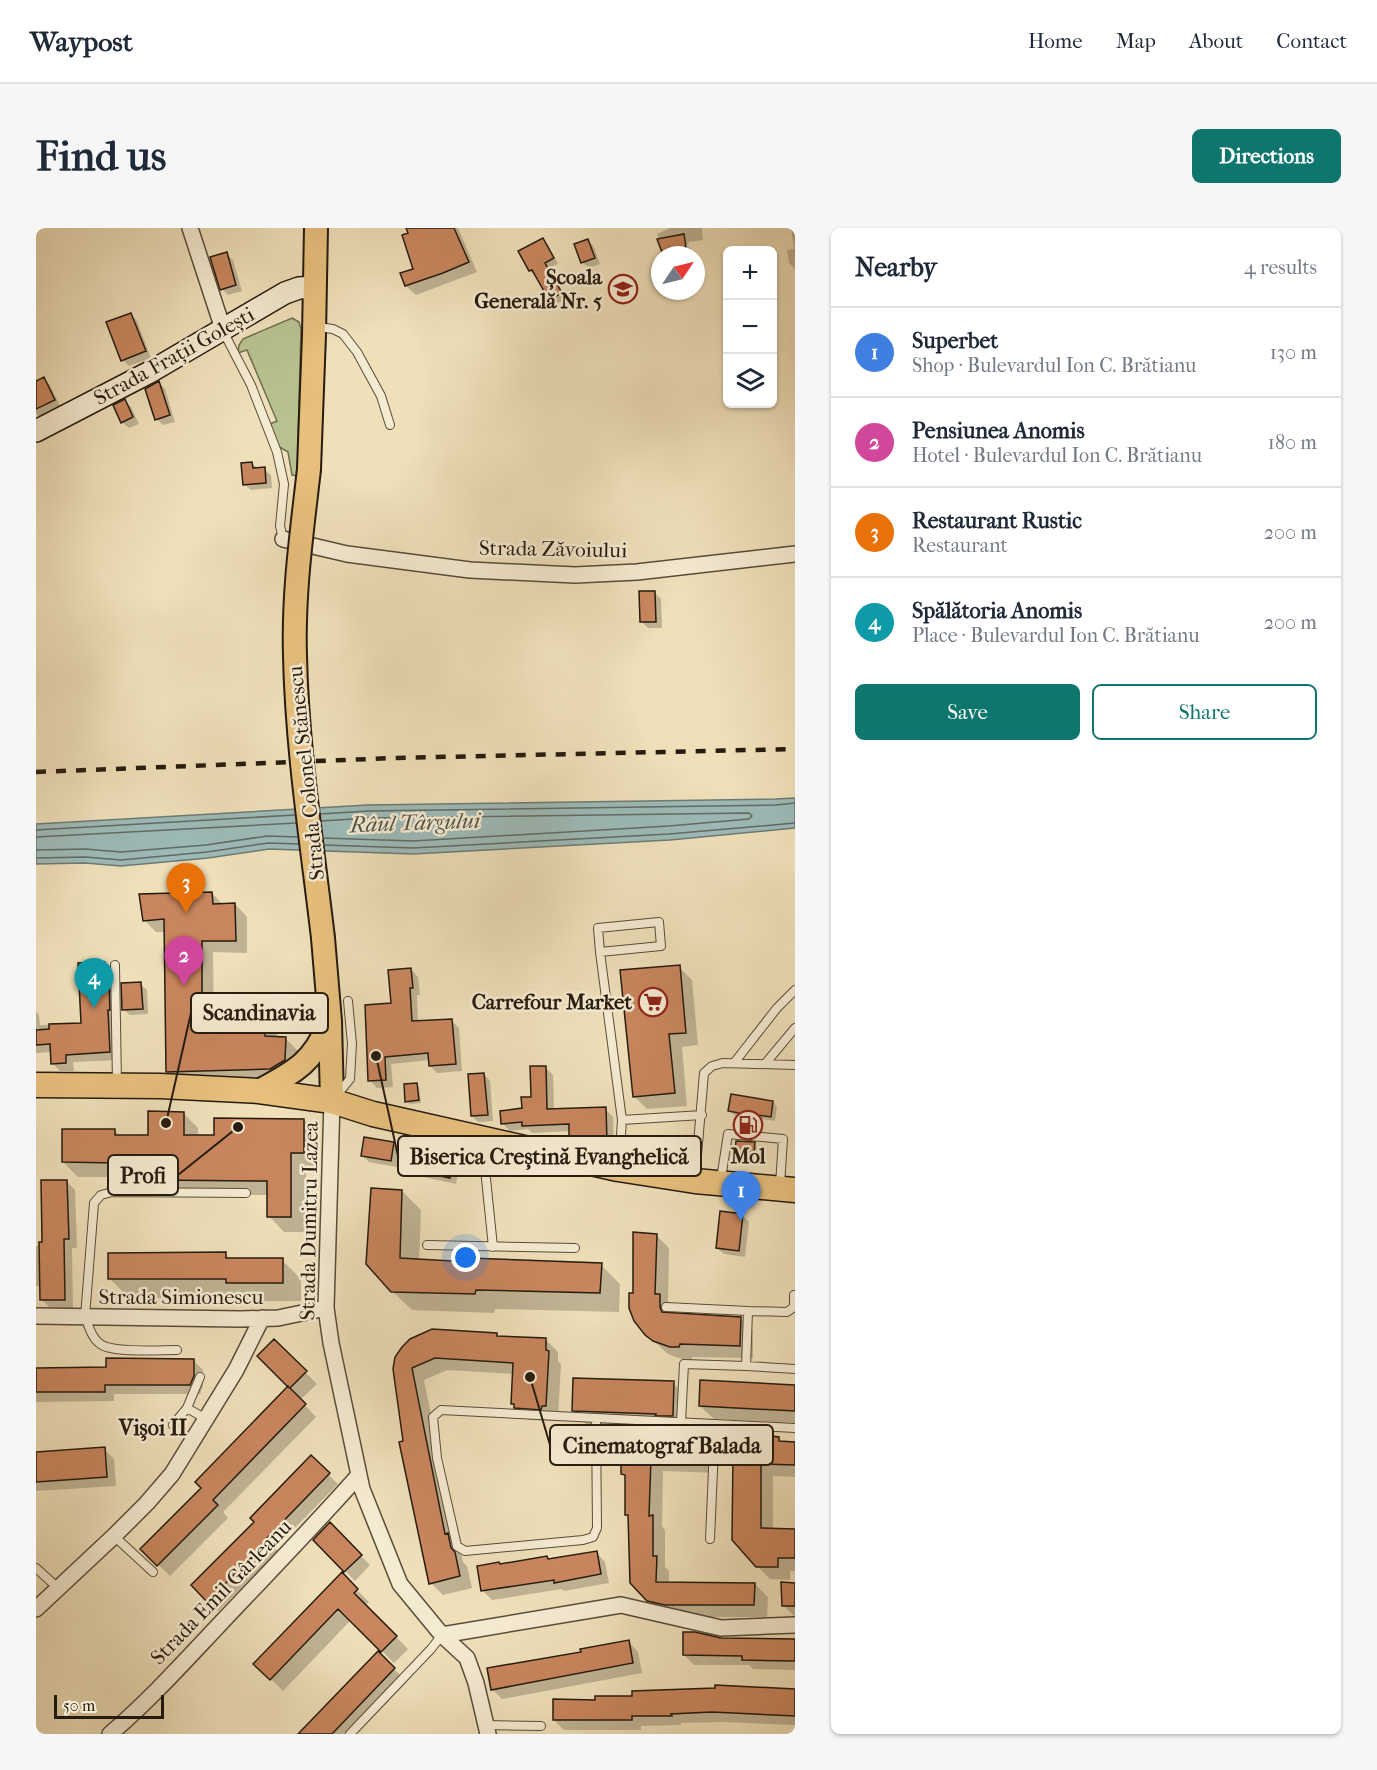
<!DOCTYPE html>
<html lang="en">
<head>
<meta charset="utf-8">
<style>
	body { margin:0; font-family:"IM FELL French Canon",serif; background:#f6f6f7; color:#1f2937 }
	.controls { position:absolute; right:18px; top:18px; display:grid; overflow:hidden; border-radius:9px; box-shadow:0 2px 4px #0004 }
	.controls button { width:54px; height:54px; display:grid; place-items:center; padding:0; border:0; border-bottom:2px solid #e0e1e3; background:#fff; color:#1f2937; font:30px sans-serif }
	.compass { position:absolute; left:615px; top:18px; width:54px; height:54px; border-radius:50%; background:#fff; box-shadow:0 2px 4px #0004; rotate:55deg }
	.scale { position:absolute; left:18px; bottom:15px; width:110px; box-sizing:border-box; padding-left:6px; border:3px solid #251b0f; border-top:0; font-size:16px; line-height:21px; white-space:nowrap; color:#251b0f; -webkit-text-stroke:4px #f5ebd2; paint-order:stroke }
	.you { position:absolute; left:430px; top:1030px; width:21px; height:21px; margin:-15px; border:4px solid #fff; border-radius:50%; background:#1a73e8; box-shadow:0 0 0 9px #1a73e833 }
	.badge { display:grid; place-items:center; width:39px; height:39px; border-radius:50%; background:#0f766e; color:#fff; font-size:20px; font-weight:700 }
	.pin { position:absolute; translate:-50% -50px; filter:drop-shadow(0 2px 3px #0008) }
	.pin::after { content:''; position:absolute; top:32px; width:21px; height:18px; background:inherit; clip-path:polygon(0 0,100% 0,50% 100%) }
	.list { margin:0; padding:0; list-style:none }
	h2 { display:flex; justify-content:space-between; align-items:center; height:78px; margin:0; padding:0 24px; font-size:26px }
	h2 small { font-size:20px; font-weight:400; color:#747a83 }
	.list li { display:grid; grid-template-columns:39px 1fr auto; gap:18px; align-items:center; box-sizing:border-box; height:90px; padding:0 24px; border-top:2px solid #e0e1e3 }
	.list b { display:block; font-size:22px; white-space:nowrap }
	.list p { margin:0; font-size:20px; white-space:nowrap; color:#747a83 }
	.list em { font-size:20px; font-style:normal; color:#747a83 }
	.actions { display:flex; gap:12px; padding:18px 24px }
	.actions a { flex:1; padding:14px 0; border:2px solid #0f766e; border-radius:9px; text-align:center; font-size:21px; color:#0f766e }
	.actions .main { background:#0f766e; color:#fff }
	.icon { flex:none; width:33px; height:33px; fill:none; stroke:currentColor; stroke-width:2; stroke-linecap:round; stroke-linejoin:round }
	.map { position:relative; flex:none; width:759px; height:1506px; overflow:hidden; border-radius:9px }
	header { display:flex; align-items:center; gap:36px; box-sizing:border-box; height:84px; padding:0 30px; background:#fff; border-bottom:2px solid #e0e1e3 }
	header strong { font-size:28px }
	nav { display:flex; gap:33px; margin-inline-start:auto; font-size:21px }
	.intro { display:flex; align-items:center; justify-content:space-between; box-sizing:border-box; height:144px; padding:0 36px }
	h1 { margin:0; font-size:42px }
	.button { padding:15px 27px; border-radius:9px; background:#0f766e; color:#fff; font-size:21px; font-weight:700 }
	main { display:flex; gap:36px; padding:0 36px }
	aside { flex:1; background:#fff; border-radius:9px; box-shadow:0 2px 4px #0004 }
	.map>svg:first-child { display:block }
	.green { fill:#b8c290; stroke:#6e6e50; stroke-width:1.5 }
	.water { fill:#9dbbb9; stroke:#6d7b75; stroke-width:1.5 }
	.shadow { fill:#0003 }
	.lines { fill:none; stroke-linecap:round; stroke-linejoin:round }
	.shore { stroke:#616b64; stroke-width:1.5 }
	.building { fill:#c9865e; stroke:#251b0f; stroke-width:1.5 }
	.service-casing { stroke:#584c3a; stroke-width:10 }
	.minor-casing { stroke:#584c3a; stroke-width:18 }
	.secondary-casing { stroke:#251b0f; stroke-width:24 }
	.primary-casing { stroke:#251b0f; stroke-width:26 }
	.trunk-casing { stroke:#251b0f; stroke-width:27 }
	.service { stroke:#f5ebd2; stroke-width:8 }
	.minor { stroke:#f5ebd2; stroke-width:15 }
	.secondary { stroke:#f5ebd2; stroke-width:21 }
	.primary { stroke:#e8c07d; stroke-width:22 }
	.trunk { stroke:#e8c07d; stroke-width:24 }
	.rail { stroke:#251b0f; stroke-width:4.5; stroke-dasharray:10 10; stroke-linecap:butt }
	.primary-bridge-casing { stroke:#251b0f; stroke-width:26; stroke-linecap:butt }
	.primary-bridge { stroke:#e8c07d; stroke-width:22 }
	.labels { text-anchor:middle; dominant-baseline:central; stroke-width:5; stroke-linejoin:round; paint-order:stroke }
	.poi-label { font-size:21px; font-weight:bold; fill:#251b0f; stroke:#f5ebd2; text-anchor:end }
	.street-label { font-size:21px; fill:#251b0f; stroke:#f5ebd2 }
	.water-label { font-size:22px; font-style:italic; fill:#4f534a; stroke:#f5ebd2 }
	.neighbourhood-label { font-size:22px; font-weight:bold; fill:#251b0f; stroke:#f5ebd2 }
	.leader { fill:none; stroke:#251b0f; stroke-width:2 }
	.callout-dot { fill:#251b0f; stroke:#f5ebd2; stroke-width:2 }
	.callout { fill:#f5ebd2; stroke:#251b0f; stroke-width:2 }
	.callout-label { font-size:22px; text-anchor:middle; font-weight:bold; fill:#251b0f }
</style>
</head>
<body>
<header>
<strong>Waypost</strong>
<nav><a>Home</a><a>Map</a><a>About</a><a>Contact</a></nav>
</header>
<div class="intro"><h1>Find us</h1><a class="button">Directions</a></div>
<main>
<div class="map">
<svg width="759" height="1506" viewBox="0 0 759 1506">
	<rect width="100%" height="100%" fill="#efe0ba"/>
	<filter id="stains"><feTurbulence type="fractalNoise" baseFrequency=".00333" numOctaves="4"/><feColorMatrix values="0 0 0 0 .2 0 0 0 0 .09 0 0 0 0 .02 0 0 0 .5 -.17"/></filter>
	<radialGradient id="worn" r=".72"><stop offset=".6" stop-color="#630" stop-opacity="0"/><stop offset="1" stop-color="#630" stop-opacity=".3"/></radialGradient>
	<!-- green -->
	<path class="green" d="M256,90L263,94L265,101L261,248L256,247L252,224L240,217L232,197L241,193L211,122L202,125L203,117L207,111Z"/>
	<!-- water -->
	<path class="water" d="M759,570V600L634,612L377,626L233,621L172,630L85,638L49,635L0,636V596L332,577L740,571Z"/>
	<!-- shadow -->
	<path class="shadow" d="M372,0H422L441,44L380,67L370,58L366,46L379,42Z
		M634,0H666L667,12L652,14L653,16L629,25V27L621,6Z
		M755,0H759V41L753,35L751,22L758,21Z
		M507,12L512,17L522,36L514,40L530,71L520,76L494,42Z
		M552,13L558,19L564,36L553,40L546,34Z
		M653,19L654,24L645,27H632Z
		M190,26L197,32L206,63L192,67L186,61Z
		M95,86L101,93L115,130L93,138L87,132Z
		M8,151L14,157L24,178L3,189L0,185V155Z
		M123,155L129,161L139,194L127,197L121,191Z
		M89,173L95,179L103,196L93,200L86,194Z
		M216,235L222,241H228L235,247L236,260L215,262L208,256Z
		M618,364L625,371L626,400H612L606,394Z
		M176,665L187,677L199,676L211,689V725L177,724L178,806L213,805L229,777L241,789V810H249L261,822V844L247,853L143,855L131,843L130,704H120L108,692Z
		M68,736L77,744L81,832L37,834L38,843H24L16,835V824L0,825V784L3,787L4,797L47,796Z
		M643,739L656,752L662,817L646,819L651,878L611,881L598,868Z
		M375,741L382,749L384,767H381L382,795L416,793L423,800L426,843L401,845L394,838V832L355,836L357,859L341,860L334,852L357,777Z
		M104,756L111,762L112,786L94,787L87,781Z
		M509,839L517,847L518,882L569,881L577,889L578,920L543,921L535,914V903L496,905L492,901L474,903L466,895L487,882L496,870Z
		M448,846L454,853L457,893L442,894L436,888Z
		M380,857L383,859L385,875L374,876L371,873Z
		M737,874L741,879L739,893L727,891L725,906L708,905L703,900L705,888L698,887L694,883Z
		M147,885L162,900V909H179L268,892L283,908V939H270V1004H248L233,988V967H134L122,955L96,954L90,949H42L27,934L78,902L84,908H114Z
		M357,916L364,922L361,939L333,934L326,927Z
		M719,916L721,919L720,927L703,925L700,922Z
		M417,931L423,938L420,956L387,949L381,943Z
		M30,953L39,962L41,1020H36L37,1080H14L5,1071V1058H0V1018H5L8,1015Z
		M366,963L385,982L383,1033L565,1037L584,1056L583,1084L459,1081L458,1085L376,1082L356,1063Z
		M706,987L713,994L709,1029L688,1026L681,1020Z
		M620,1007L633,1020L632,1076L636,1081V1087L704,1090L717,1103V1130L656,1129V1132H648L632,1126L610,1106L598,1067Z
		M189,1026L195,1032H246L265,1051V1073H211L206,1069L93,1070L74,1051Z
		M460,1106L463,1109L510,1112L522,1124V1133L525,1136L522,1190H518L517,1193L492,1192L479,1180L477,1175L478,1146L411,1142L388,1152L421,1316L424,1319L427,1334L431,1338L436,1360L407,1367L395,1355L369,1215L358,1141Z
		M238,1113L281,1156L264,1172L280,1189L187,1284L192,1290L134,1348L106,1321L259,1164L223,1128Z
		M157,1132L167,1142V1158L164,1166H78V1173L0,1174V1141H72Z
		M637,1155L650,1168L649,1201L634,1200L643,1209H670L683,1222L681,1245L627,1243L626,1298L629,1302V1339L633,1343V1355L719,1356L732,1369L731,1389H643L625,1386L595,1354L594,1289L590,1286L591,1250L586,1245L635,1202L631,1198L550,1196L537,1183Z
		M759,1159V1195L678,1191L664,1178Z
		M742,1210L747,1215L759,1216V1249L737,1248V1302H759V1343H754V1352L734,1351L721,1338L698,1229Z
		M68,1221L78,1231L80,1258L0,1263V1226Z
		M275,1229L302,1256L239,1320L242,1323L182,1383L157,1358L220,1294Z
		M294,1297L334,1337L319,1353L279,1312Z
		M560,1324L569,1334L573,1355L528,1363L526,1361L456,1372L447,1363L465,1338L513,1333Z
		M306,1347L333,1374L329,1378L372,1421L358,1435L315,1392L247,1463L219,1435Z
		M759,1356V1389L747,1377Z
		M685,1411L759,1412V1442L717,1441L713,1437H658L648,1427Z
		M593,1414L602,1424L606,1445L466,1471L456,1461L546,1425Z
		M342,1425L371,1454L321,1506H264Z
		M759,1463V1497L687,1494L645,1495V1497L605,1498V1502H528L518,1492L560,1473Z"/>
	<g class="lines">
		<!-- shore -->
		<path class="shore" d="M284,586L333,583L740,577L759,575
			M285,593L333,590L713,585L716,588L713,591L633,598L377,613L287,610
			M0,602L259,587
			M0,609L260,595
			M288,617L377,620L633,606L759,595
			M0,622L49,621L85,624L170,617L231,608L262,609
			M0,630L49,629L85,632L171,624L232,615L263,616"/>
	</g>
	<!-- building -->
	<path class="building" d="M370,0H418L433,34L407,45L369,58L364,45L377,41L366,7L372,5Z
		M648,6L650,19L627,27L621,11Z
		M507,10L518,30L509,35L526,65L513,72L496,42L493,43L482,23Z
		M552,11L559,30L545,35L538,16Z
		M191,24L200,57L184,62L174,29Z
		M95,85L110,123L85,133L70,94Z
		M8,149L19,172L0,181V153Z
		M123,153L134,187L119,192L109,161Z
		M89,171L97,189L85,195L77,177Z
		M216,234L217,240L229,239L230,255L207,257L205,235Z
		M603,363H619L620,394H604Z
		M176,664L177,676L199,675L200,713H166V804H211V776H229V808L250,809L249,832L234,841L130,844L128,691L107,693L103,666Z
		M69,734L70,755H73L74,782H72L74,824L30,827V835L15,836L14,816L0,817V802L13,801V796L45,795L42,735Z
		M644,737L650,805L633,806L639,865L597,869L584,742Z
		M375,740L377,760H374L376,793L416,791L420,836L393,838L392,825L349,829L350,852L332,853L329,777L355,775L352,742Z
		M105,754L107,781L86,782L85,755Z
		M494,838H510L511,881L570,879L571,913L533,914V896L486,898V894L465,896L464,883L486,880L485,869H495Z
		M448,845L452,887L435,888L432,846Z
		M381,855L383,872L369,874L368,856Z
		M695,866L737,873L735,889L722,887L721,903L701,901L703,885L692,883Z
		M112,883L148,884V907H178V890L268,891V925H255V989H231V953L117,952V940H79V935L26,934V901H79V907H112Z
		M328,909L358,914L355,933L325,928Z
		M700,913L719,914L718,925L699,923Z
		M383,923L418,930L414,950L379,943Z
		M5,952H31L33,1011H28L29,1072H4L3,1014H6Z
		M335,960L366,962L364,1030L434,1034L433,1030L566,1035L564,1065L440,1062L439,1066L355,1064L330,1036Z
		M684,983L707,986L703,1023L680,1020Z
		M597,1004L621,1006L619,1066H624V1079L626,1084L705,1089L704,1118L644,1116L643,1119H634L617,1113L609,1107L598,1093L593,1080V1065H597Z
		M190,1024V1030H247V1055H190V1051H72V1025Z
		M396,1101L461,1105V1108L510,1110V1122L513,1123L510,1178H506L505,1182L478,1180V1176H475L477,1135L399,1130L376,1140L409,1306L412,1305L415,1320L419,1324L424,1348L393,1356L363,1214L367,1213L357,1141L359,1129L366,1119L374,1111Z
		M238,1111L271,1143L254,1160L270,1176L177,1272L182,1277L121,1338L104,1321L165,1260L159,1254L252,1158L253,1160L221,1128Z
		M70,1130L158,1131V1148L154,1157H69V1164H0V1140L70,1139Z
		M537,1150L638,1153L637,1188H619L620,1186L536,1183Z
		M664,1152L759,1157V1183L663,1178Z
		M607,1199L636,1200V1208L670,1207L668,1232L615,1231L613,1288L617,1287V1328H621L620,1354L719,1355L718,1377H629L611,1373L594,1355L592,1287H589V1247L585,1246V1222Z
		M719,1206L743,1209V1213L759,1214V1237L725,1236V1300L759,1301V1330H742V1339H720L696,1312L697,1228L707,1216Z
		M69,1219L71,1249L0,1254V1224Z
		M275,1227L294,1245L231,1310L233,1312L171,1374L155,1357L218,1294L214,1290Z
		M294,1294L326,1327L308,1344L277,1312Z
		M561,1323L565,1346L518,1355V1352L445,1363L441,1338L463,1334L464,1336L511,1328L512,1331Z
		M306,1344L322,1361L318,1365L361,1408L345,1424L302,1381L234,1452L217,1436Z
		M745,1354L759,1355V1378H746Z
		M647,1404H659L685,1410L759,1411V1433L706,1432V1428L647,1427Z
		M593,1412L597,1435L455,1462L451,1440L545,1424L544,1421Z
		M342,1423L359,1440L296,1506H262Z
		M679,1457L759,1461V1488L676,1484L635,1486L636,1488H596V1492H517V1471L559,1472V1468H596V1463L679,1460Z"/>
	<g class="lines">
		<!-- service casing -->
		<g class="service-casing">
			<path id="service" d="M282,99L297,101L307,106L321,124L345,168L354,197
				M187,103L215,157L241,224L248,256L244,298L247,311
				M564,724L625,718L623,694L562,700L564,724L586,892L583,937
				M79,737L81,855
				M698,835L741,780L759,762
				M729,836L759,800
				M300,868L314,851L316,816L312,773
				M586,892L666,887
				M442,914L449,941L457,1019
				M659,951L668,845L676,838L687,835L759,837
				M685,951L692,906L747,911L744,957
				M391,1017L539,1020
				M630,1079L712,1083L710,1138L648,1136L645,1194
				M712,1083L751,1084L758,1079V1067
				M141,1122C124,1122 79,1125 66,1117C56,1112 53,1098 49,1089L58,975L65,967L76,964L210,965
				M710,1138L759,1141
				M151,1180L170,1191
				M560,1191L561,1300L557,1309L547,1312L429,1323L421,1318L401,1230L397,1189L405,1182C523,1189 641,1195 759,1200
				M137,1197L151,1180L164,1149
				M78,1308L117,1344
				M674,1311L679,1196
				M0,1340L22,1360
				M450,1497L505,1498
				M314,1506L395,1421L406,1407"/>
		</g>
		<!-- minor casing -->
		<g class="minor-casing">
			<path id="minor" d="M154,0L187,101
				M247,311L311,326L434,342L539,347L601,344L759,326
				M296,873L290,1080L295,1115L326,1261L364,1356L406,1407L431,1430L440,1455L452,1506
				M0,1088L204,1091L242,1090L290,1080
				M0,1381L78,1308L111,1275L136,1246L200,1142L226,1090
				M406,1407L585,1377L685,1400L759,1397
				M74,1506C113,1473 148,1434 183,1397C230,1347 278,1298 323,1247"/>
		</g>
		<!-- secondary casing -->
		<g class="secondary-casing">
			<path id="secondary" d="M0,203L114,144L249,65L263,60L278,59"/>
		</g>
		<!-- primary casing -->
		<g class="primary-casing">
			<path id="primary" d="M273,241L278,107L280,0
				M287,710L294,793L296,873
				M223,863C258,844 277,835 292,797"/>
		</g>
		<!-- trunk casing -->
		<g class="trunk-casing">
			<path id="trunk" d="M0,857L124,858L223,863L296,873L337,886L582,941L659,953L759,962"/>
		</g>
		<!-- service -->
		<use href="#service" class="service"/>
		<!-- minor -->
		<use href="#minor" class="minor"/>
		<!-- secondary -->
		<use href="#secondary" class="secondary"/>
		<!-- primary -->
		<use href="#primary" class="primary"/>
		<!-- trunk -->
		<use href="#trunk" class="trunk"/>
		<!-- rail -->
		<path class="rail" d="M0,544L359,530L759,521"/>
		<!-- primary-bridge casing -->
		<g class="primary-bridge-casing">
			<path id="primary-bridge" d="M273,241C266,303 257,365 259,428C261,522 276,616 287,710"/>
		</g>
		<!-- primary-bridge -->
		<use href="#primary-bridge" class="primary-bridge"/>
	</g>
	<!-- icons -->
	<defs>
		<g id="school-ring" transform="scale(1.5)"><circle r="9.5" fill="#f5ebd2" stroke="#8f2418" stroke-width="1.5"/><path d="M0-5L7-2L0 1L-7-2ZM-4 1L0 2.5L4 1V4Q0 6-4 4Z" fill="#8f2418"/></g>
		<g id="supermarket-ring" transform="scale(1.5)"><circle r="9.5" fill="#f5ebd2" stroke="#8f2418" stroke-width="1.5"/><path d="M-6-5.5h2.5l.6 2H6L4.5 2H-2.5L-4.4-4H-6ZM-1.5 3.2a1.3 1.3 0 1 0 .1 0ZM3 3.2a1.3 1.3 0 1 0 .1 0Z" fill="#8f2418"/></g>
		<g id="fuel-ring" transform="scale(1.5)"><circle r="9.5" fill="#f5ebd2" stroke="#8f2418" stroke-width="1.5"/><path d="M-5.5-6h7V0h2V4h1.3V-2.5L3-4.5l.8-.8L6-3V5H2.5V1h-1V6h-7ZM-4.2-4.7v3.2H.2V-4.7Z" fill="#8f2418"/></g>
	</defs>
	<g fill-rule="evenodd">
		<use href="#school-ring" x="587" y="61"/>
		<use href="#supermarket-ring" x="617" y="774"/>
		<use href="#fuel-ring" x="712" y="897"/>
	</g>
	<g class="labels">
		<!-- poi labels -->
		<g class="poi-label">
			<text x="566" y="49">Școala<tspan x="566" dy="24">Generală Nr. 5</tspan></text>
			<text x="596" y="774">Carrefour Market</text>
			<text x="712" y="928" text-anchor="middle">Mol</text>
		</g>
		<!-- street labels -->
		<g class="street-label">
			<text transform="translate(138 128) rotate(-29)">Strada Frații Golești</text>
			<text transform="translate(517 321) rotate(1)">Strada Zăvoiului</text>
			<text transform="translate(270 545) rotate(-96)">Strada Colonel Stănescu</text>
			<text transform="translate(273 993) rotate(-89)">Strada Dumitru Lazea</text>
			<text x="145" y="1069">Strada Simionescu</text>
			<text transform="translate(185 1364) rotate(-46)">Strada Emil Gârleanu</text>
		</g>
		<!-- water labels -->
		<g class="water-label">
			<text transform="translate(379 595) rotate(-2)">Râul Târgului</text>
		</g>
		<!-- neighbourhood labels -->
		<g class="neighbourhood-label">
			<text x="117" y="1200">Vişoi II</text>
		</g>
	</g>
	<!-- callouts -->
	<path class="leader" d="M130 895L155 785M340 828L362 928M202 899L142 947M494 1149L514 1217"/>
	<g class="callout-dot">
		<circle cx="130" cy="895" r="6"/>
		<circle cx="340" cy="828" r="6"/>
		<circle cx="202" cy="899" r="6"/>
		<circle cx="494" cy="1149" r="6"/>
	</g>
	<g class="callout">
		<rect x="155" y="765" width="137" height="40" rx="6"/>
		<rect x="362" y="908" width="303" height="40" rx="6"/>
		<rect x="72" y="927" width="70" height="40" rx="6"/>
		<rect x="514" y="1197" width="223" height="40" rx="6"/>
	</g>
	<g class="callout-label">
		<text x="223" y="792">Scandinavia</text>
		<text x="513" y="936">Biserica Creștină Evanghelică</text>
		<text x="107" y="955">Profi</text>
		<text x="626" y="1225">Cinematograf Balada</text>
	</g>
	<rect width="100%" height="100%" filter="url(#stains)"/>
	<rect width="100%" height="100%" fill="url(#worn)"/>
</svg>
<div class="controls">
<button>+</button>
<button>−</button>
<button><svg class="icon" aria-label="layers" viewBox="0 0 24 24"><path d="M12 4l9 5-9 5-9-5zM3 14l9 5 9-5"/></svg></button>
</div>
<svg class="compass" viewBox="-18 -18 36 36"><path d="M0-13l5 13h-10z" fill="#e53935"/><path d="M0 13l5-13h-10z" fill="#747a83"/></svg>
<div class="scale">50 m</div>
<div class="you"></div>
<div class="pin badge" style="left:705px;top:993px;background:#3f7fe0">1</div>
<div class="pin badge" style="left:148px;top:758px;background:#d1479c">2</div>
<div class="pin badge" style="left:150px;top:685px;background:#e8710a">3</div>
<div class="pin badge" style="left:58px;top:780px;background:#0f9aa8">4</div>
</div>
<aside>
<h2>Nearby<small>4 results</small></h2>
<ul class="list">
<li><span class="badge" style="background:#3f7fe0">1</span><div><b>Superbet</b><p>Shop · Bulevardul Ion C. Brătianu</p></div><em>130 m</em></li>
<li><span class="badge" style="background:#d1479c">2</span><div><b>Pensiunea Anomis</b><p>Hotel · Bulevardul Ion C. Brătianu</p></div><em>180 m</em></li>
<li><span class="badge" style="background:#e8710a">3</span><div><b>Restaurant Rustic</b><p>Restaurant</p></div><em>200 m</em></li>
<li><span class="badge" style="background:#0f9aa8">4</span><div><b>Spălătoria Anomis</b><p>Place · Bulevardul Ion C. Brătianu</p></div><em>200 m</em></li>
</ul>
<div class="actions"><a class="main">Save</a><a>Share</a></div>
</aside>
</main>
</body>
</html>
